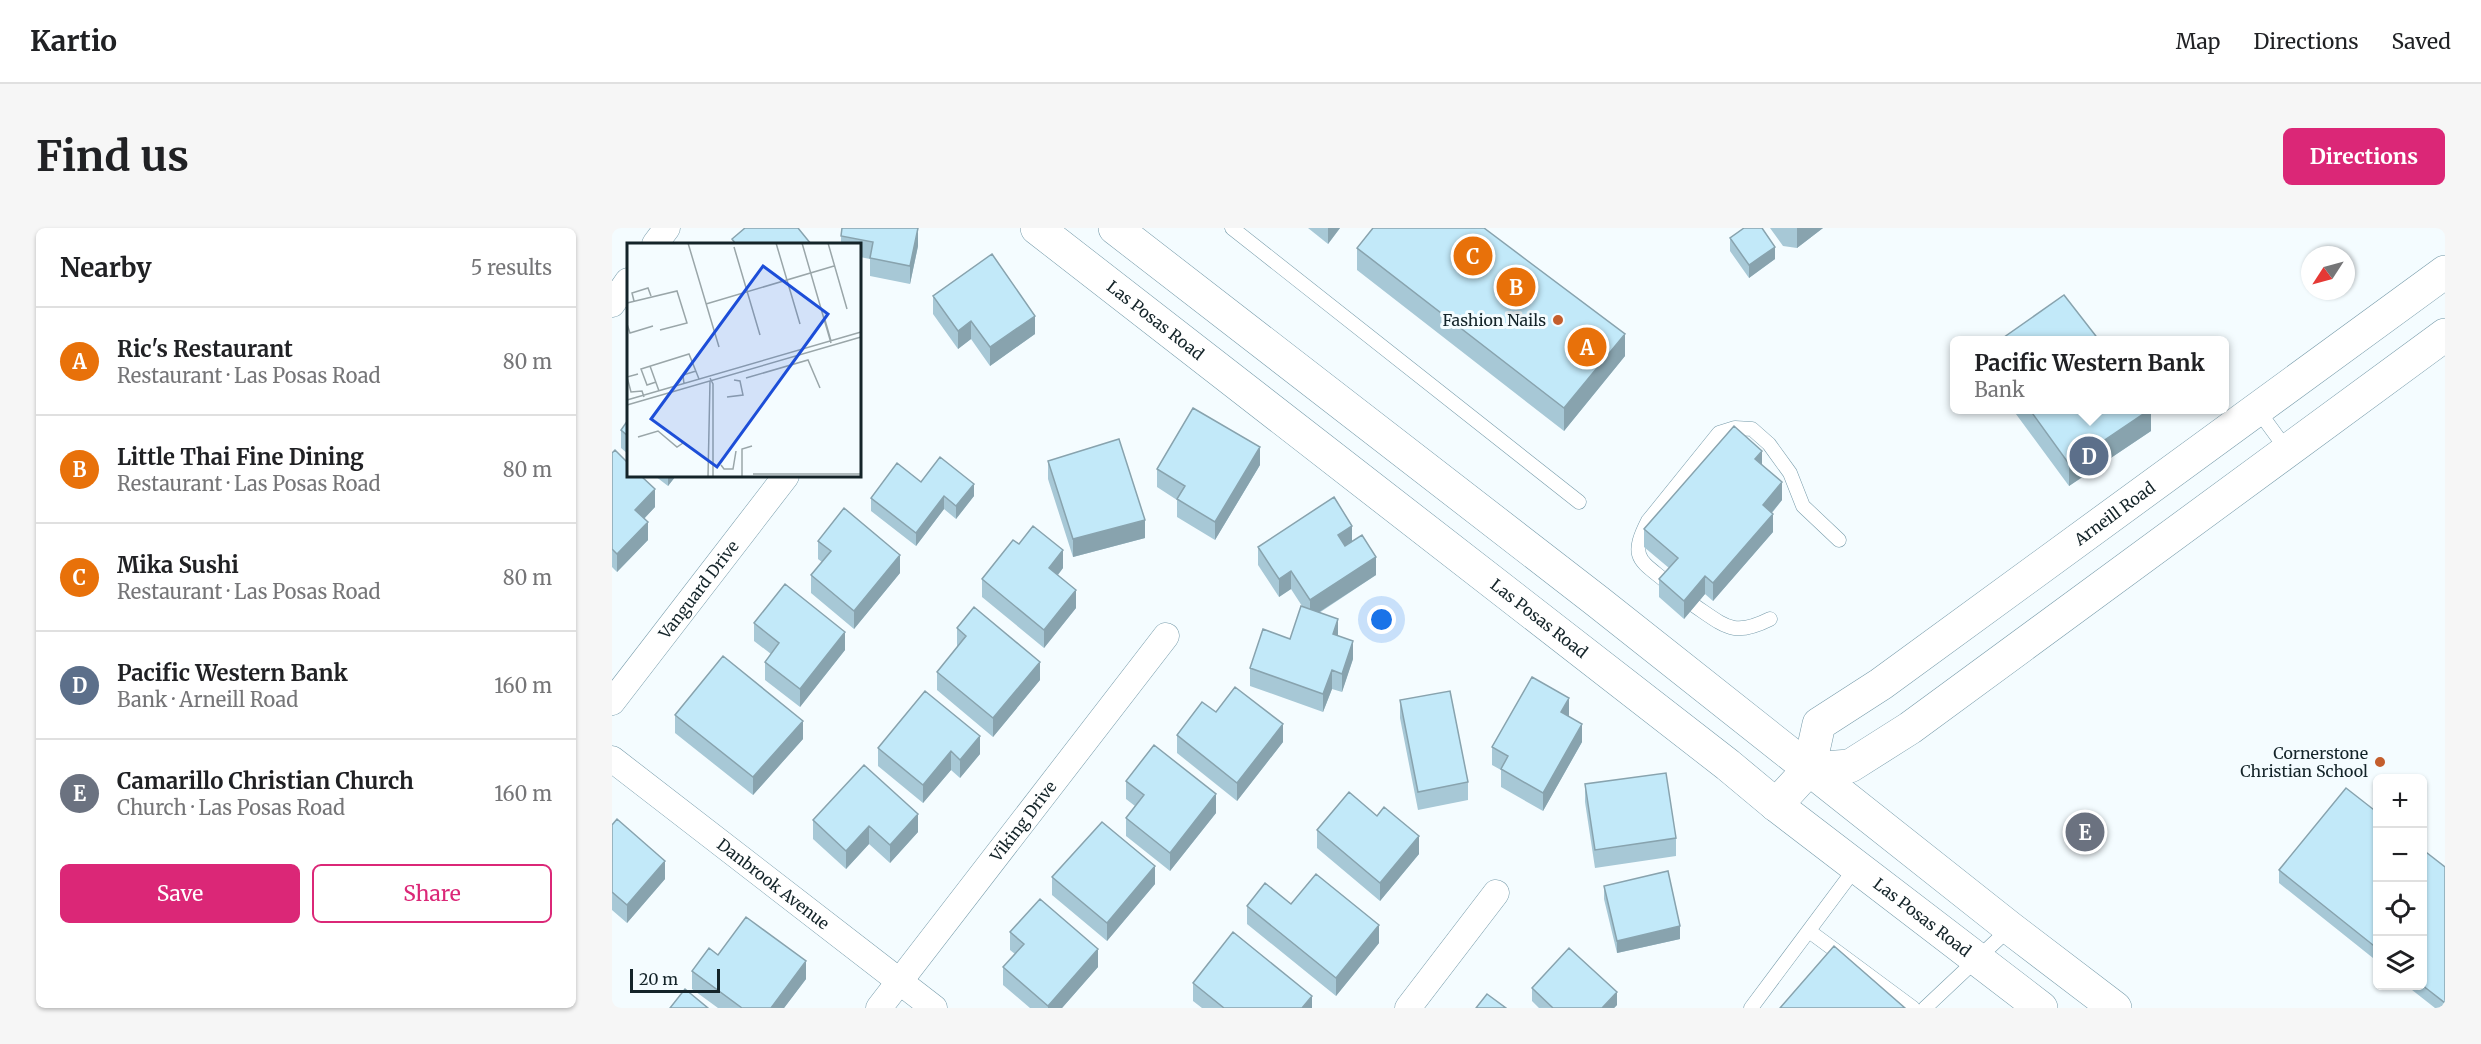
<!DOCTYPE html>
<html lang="en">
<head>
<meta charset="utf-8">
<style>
	body { margin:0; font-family:Merriweather,serif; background:#f6f6f6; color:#202124 }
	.controls { position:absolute; right:18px; bottom:18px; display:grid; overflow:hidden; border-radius:9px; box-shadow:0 2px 4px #0004 }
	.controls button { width:54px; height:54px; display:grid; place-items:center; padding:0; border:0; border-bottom:2px solid #e0e0e0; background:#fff; color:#202124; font:30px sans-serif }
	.compass { position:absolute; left:1689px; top:18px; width:54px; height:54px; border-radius:50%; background:#fff; box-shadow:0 2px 4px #0004; rotate:234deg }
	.scale { position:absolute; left:18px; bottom:15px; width:90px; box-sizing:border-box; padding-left:6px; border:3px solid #142429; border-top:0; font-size:16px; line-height:21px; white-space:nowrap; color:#142429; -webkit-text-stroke:4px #f4fcff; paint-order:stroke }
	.you { position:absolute; left:770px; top:392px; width:21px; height:21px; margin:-15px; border:4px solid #fff; border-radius:50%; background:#1a73e8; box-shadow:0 0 0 9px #1a73e833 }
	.badge { display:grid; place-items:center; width:39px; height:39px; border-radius:50%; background:#db2777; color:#fff; font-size:20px; font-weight:700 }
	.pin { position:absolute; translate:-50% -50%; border:3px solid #fff; box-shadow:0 2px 6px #0006 }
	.popup { position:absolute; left:1338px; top:108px; width:279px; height:78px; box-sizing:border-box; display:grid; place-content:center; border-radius:9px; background:#fff; filter:drop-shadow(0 2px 4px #0005); font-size:20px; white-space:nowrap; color:#757577 }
	.popup b { font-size:22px; color:#202124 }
	.popup::after { content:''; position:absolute; left:50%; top:100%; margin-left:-12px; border:12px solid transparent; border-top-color:#fff }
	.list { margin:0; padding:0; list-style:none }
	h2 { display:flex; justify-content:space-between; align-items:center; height:78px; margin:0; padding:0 24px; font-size:26px }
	h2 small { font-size:20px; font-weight:400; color:#757577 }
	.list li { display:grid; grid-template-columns:39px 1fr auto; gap:18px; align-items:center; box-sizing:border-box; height:108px; padding:0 24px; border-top:2px solid #e0e0e0 }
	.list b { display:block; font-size:22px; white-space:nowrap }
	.list p { margin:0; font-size:20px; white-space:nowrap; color:#757577 }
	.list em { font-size:20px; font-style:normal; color:#757577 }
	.actions { display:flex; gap:12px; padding:18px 24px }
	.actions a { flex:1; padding:14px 0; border:2px solid #db2777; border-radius:9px; text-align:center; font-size:21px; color:#db2777 }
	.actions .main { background:#db2777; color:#fff }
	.icon { flex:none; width:33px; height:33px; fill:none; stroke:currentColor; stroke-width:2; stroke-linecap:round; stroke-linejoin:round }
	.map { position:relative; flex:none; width:1833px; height:780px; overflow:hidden; border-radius:9px }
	header { display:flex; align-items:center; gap:36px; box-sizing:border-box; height:84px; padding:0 30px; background:#fff; border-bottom:2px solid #e0e0e0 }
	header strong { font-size:28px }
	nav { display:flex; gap:33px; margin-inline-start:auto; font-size:21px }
	.intro { display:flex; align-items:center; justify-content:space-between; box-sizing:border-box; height:144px; padding:0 36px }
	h1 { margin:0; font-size:42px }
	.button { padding:15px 27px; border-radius:9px; background:#db2777; color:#fff; font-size:21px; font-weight:700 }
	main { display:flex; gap:36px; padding:0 36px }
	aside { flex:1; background:#fff; border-radius:9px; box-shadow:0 2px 4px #0004 }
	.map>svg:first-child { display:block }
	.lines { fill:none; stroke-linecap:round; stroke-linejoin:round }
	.service-casing { stroke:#769baa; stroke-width:15 }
	.minor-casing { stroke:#769baa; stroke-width:27 }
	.secondary-casing { stroke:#769baa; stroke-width:34 }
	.service { stroke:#fff; stroke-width:14 }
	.minor { stroke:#fff; stroke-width:26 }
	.secondary { stroke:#fff; stroke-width:33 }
	.wall { fill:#a7c8d6 }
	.shaded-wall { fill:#88a3ae }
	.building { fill:#c2e9f9; stroke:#88a3ae; stroke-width:1.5 }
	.poi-dot { fill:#c45e2d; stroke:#f4fcff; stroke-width:2 }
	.labels { text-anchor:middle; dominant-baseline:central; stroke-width:6; stroke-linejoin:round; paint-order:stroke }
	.street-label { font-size:16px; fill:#142429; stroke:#f4fcff }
	.poi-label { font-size:16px; fill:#142429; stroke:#f4fcff; text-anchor:end }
	.inset-road { fill:none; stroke:#9aa6a9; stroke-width:1.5 }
	.view { fill:#1d4ed8; fill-opacity:0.15; stroke:#1d4ed8; stroke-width:3 }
	.inset-edge { fill:none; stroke:#142429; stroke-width:3 }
</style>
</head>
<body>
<header>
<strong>Kartio</strong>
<nav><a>Map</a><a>Directions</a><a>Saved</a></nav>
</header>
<div class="intro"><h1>Find us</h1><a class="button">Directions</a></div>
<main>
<aside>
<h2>Nearby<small>5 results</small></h2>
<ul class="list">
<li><span class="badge" style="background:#e8710a">A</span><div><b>Ric's Restaurant</b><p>Restaurant · Las Posas Road</p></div><em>80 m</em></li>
<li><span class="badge" style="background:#e8710a">B</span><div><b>Little Thai Fine Dining</b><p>Restaurant · Las Posas Road</p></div><em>80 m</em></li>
<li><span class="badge" style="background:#e8710a">C</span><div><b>Mika Sushi</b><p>Restaurant · Las Posas Road</p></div><em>80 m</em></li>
<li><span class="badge" style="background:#5c6f8a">D</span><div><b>Pacific Western Bank</b><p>Bank · Arneill Road</p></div><em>160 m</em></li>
<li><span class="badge" style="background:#6b7280">E</span><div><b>Camarillo Christian Church</b><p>Church · Las Posas Road</p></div><em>160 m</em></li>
</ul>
<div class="actions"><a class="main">Save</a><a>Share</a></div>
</aside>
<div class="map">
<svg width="1833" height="780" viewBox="0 0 1833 780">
	<rect width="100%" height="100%" fill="#f4fcff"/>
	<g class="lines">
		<!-- service casing -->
		<g class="service-casing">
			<path id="service" d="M620,0L967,274
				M1645,181L1675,222
				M1058,357C1029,332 1016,332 1036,293L1107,205L1123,200L1140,201L1157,216L1178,245L1191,278L1227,312
				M1083,378C1114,399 1122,409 1158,391
				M1197,703L1301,780
				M1139,780L1245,638
				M1313,780L1398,700"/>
		</g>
		<!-- minor casing -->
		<g class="minor-casing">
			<g id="minor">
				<path d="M43,16L55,0"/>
				<path d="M0,76L16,53"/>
				<path id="s1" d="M0,474L174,248"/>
				<path id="s2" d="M0,531L322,780"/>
				<path id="s3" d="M267,780L554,408"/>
				<path d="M796,780L884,665"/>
			</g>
		</g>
		<!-- secondary casing -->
		<g class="secondary-casing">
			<g id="secondary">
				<path id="s4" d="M425,0L1116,537L1164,577L1429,780"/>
				<path d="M503,0L985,373L1398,700L1503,780"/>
				<path d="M1197,541L1238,538L1298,500L1833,107"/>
				<path id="s5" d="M1164,577L1197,541L1207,496L1269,456L1833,44"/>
			</g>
		</g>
		<!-- service -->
		<use href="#service" class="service"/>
		<!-- minor -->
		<use href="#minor" class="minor"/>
		<!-- secondary -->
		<use href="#secondary" class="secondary"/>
	</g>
	<!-- wall -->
	<path class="wall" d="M696,0H728L716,16Z
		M1158,0H1211L1185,20L1171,18Z
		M229,8L306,18L298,56L258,48V31L248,29V16H229Z
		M1118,10L1163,31L1137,50L1118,23Z
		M745,20L1013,128L952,203L745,42Z
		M321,68L423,106L378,138L359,111L346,121L321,86Z
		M1401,182H1539V203L1457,258Z
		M16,192V226L9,220V202Z
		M0,225L43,279L32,291L36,312L5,344L0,339Z
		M436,233L533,310L461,329L436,251Z
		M1150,236L1170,272L1160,285L1161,304L1101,373L1093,366L1072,391L1047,369V351L1057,340L1032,319V301Z
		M648,237L603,312L565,289V272L545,259V241Z
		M43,248H63V249L56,258Z
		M309,254L362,268L344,291L332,281L304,318L259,283V270Z
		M206,313L288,345L242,401L199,365V347L210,334L206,331Z
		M740,313L764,347L707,385L726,408L741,431L730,464L720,461L711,484L638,458V440L678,411L690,378L679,361L667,369L646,337V319Z
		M407,316L451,340L446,347L464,380L432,420L370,369V351Z
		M142,395L233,422L188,479L153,452V434L159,426L142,413Z
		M345,400L428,452L381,509L325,462V444L345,419Z
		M313,463L368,526L348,550L339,542L311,575L266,538V520Z
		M788,472L856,554V572L806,582L788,490Z
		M604,484L671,514L625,573L565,525V507Z
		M63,487L191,511L141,567L63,505Z
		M957,489L970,514L931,583L889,559V542L880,537V519Z
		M514,553L604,585L558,643L514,608V590L523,578L514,571Z
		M973,556L1064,610V628L983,640L973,574Z
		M1766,585V734L1667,655V642Z
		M201,592L306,604L278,635L257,616L234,641L201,611Z
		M0,597L53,651L15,695L0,682Z
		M705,602L807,626L768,673L705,620Z
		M1833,639V780H1823L1795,758H1810Z
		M440,649L543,656L495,713L440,667Z
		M992,658L1068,711L1005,725L992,671Z
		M679,676L767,715L724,768L635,696V678Z
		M398,704L486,739L450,780H418L391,757V739L403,726L398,722Z
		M106,727L194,751L172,780H106L80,761V743Z
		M581,755L700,780H590L581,773Z
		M920,760L1005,777L1002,780H927L920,773Z"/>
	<!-- shaded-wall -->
	<path class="shaded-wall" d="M306,0V18L298,56V38Z
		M716,0H728L716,16Z
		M1185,0H1211L1185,20Z
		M1163,19V31L1137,50V37Z
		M423,88V106L378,138V119Z
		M359,93V111L346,121V103Z
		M1013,106V128L952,203V180Z
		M1537,182H1539V203L1457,258V236Z
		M648,219V237L603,312V294Z
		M1150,223V241L1143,231Z
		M56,248H63V249L56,258Z
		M1170,254V272L1151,295V277Z
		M362,256V268L344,291V278Z
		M43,261V279L23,300V282Z
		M332,268V281L304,318V305Z
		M1161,286V304L1101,373V355Z
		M533,292V310L461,329V311Z
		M36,294V312L5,344V326Z
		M740,298V316L726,325V307Z
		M451,322V340L437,358V340Z
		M288,327V345L242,401V383Z
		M764,329V347L698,390V372Z
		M679,343V361L667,369V351Z
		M1093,348V366L1072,391V373Z
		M464,362V380L432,420V402Z
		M726,391V409L721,406Z
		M233,404V422L188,479V461Z
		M741,413V431L730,464V446Z
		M428,434V452L381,509V490Z
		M720,442V461L711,484V466Z
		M957,470V489L949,484Z
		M191,493V511L141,567V549Z
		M671,496V514L625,573V555Z
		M970,496V514L931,583V565Z
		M368,508V526L348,550V532Z
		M339,523V542L311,575V557Z
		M604,566V585L558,643V625Z
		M306,586V604L278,635V617Z
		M257,598V616L234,641V623Z
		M807,608V626L768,673V655Z
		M53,633V651L15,695V677Z
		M543,638V656L495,713V695Z
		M767,697V715L724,768V750Z
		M1068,698V711L1005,725V713Z
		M486,721V739L450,780H436V778Z
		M194,733V751L172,780H159Z
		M1005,764V777L1002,780H990Z
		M700,768V780H690Z"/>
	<!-- building -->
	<path class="building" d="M133,0H186L199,16H121L123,15L120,11Z
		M230,0H306L298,38L258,30L261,14L229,8Z
		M761,0H872L1013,106L952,180L745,20Z
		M1132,0H1150L1163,19L1137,37L1118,10Z
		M380,26L423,88L378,119L359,93L346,103L321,68Z
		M1452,67L1487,112H1388Z
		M581,180L648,219L603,294L565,271L573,258L545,241Z
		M1418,182H1537L1457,236Z
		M16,192V208L9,202Z
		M1122,198L1150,223L1143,231L1170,254L1151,277L1161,286L1101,355L1093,348L1072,373L1047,351L1066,330L1032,301Z
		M507,211L533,292L461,311L436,233Z
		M3,222L16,235V248H29L43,261L23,282L36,294L5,326L0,321V225Z
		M328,229L362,256L344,278L332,268L304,305L259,270L285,235L309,254Z
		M722,269L740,298L726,307L733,318L750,307L764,329L698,372L679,343L667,351L646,319Z
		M232,280L288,327L242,383L199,347L219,323L206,313Z
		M421,298L451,322L437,340L464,362L432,402L370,351L401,312L407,316Z
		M173,356L233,404L188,461L153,434L167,415L142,395Z
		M689,378L726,391L721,406L741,413L730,446L720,442L711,466L638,440L651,401L678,411Z
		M362,379L428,434L381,490L325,444L354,408L345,400Z
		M111,428L191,493L141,549L63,487Z
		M920,449L957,470L949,484L970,496L931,565L889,541L896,528L880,519Z
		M623,459L671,496L625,555L565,507L590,474L604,484Z
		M313,463L368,508L348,532L339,523L311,557L266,520Z
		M838,463L856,554L806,564L788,472Z
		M542,517L604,566L558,625L514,590L532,567L514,553Z
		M252,537L306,586L278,617L257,598L234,623L201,592Z
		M1054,545L1064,610L983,622L973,556Z
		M1734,560L1766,585V721L1667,642Z
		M737,564L765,588L772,579L807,608L768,655L705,602Z
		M5,591L53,633L15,677L0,664V597Z
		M490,594L543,638L495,695L440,649Z
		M1810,621L1833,639V775L1810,757Z
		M1056,643L1068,698L1005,713L992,658Z
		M704,646L767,697L724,750L635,678L653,655L679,676Z
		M428,671L486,721L436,778L391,739L412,716L398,704Z
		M134,689L194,733L159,780H130L80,743L97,720L106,727Z
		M621,704L700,768L690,780H612L581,755Z
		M1222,718L1293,780H1168Z
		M957,720L1005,764L990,780H941L920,760Z
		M73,761L96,780H58Z
		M875,766L894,780H864Z"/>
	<!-- markers -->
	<g class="poi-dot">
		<circle cx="946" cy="92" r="6"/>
		<circle cx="1768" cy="534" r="6"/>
	</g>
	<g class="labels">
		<!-- street labels -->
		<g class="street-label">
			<text stroke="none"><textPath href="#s4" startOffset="150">Las Posas Road</textPath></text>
			<text stroke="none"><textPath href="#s5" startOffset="458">Arneill Road</textPath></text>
			<text stroke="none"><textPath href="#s1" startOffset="142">Vanguard Drive</textPath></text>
			<text stroke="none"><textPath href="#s4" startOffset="636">Las Posas Road</textPath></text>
			<text stroke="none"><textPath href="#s3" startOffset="236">Viking Drive</textPath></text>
			<text stroke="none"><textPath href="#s2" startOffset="204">Danbrook Avenue</textPath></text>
			<text stroke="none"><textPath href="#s4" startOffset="1122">Las Posas Road</textPath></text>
		</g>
		<!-- poi labels -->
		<g class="poi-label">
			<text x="934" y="92">Fashion Nails</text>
			<text x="1756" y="525">Cornerstone<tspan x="1756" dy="18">Christian School</tspan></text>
		</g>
	</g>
	<!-- overview -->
	<g transform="translate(15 15)">
		<rect width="234" height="234" fill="#f4fcff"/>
		<path class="inset-road" d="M61,0L92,104M149,0L173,81M175,0L204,100M201,0L220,66M107,4L133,92M7,58L5,50L21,45L24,53M0,60L50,48L60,80L33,87M79,61L207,23M198,77L204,98M0,81L3,90L26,83M23,123L32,148M11,131L0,134L4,149L15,148L17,154M83,135L86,141V234M119,135L181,117L193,145M29,139L20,142L14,126L62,111L72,136M57,141L56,132L69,128M100,154L116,152L113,138L107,137M0,157L234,89M0,162L234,94M11,194L31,188L50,204L56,200M94,222L97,226H106L109,208M126,231H234M115,233V206L125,203M81,234L83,138"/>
		<path class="view" d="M136,23L201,71L90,224L24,176Z"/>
		<rect width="234" height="234" class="inset-edge"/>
	</g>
</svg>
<div class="controls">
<button>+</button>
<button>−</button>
<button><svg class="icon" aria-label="locate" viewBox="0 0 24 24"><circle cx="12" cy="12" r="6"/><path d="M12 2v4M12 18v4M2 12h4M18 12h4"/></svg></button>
<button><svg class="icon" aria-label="layers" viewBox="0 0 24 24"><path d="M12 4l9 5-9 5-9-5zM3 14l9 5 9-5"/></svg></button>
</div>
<svg class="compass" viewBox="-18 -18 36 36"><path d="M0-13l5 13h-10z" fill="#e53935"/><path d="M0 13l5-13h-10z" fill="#757577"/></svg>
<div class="scale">20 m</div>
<div class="you"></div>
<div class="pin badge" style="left:975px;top:119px;background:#e8710a">A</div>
<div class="pin badge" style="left:904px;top:59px;background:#e8710a">B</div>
<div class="pin badge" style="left:861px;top:28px;background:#e8710a">C</div>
<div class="pin badge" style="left:1477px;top:228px;background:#5c6f8a">D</div>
<div class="popup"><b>Pacific Western Bank</b>Bank</div>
<div class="pin badge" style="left:1473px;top:604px;background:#6b7280">E</div>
</div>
</main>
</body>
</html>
